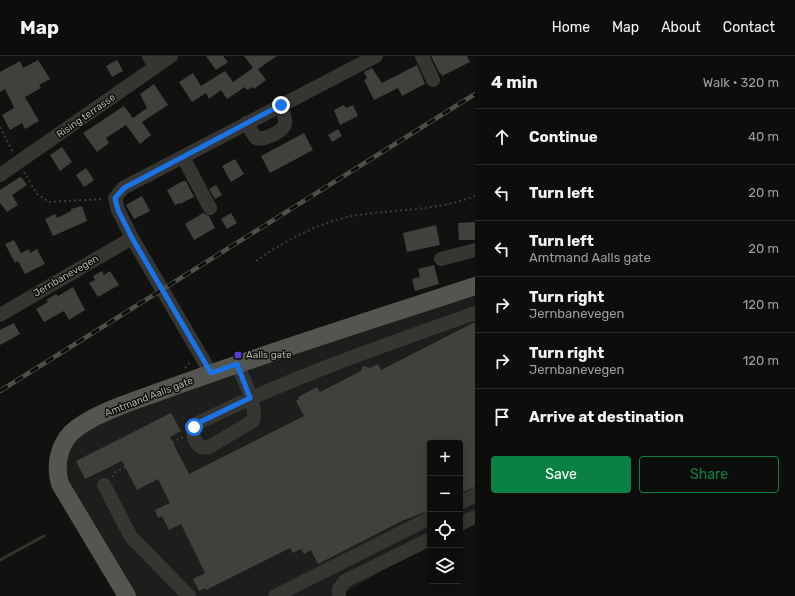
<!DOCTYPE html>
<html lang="en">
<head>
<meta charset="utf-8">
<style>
	body { margin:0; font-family:Rubik,sans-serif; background:#161615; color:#f1f3f6 }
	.controls { position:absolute; right:12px; bottom:12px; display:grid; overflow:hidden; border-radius:4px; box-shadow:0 2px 10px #0003 }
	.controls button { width:36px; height:36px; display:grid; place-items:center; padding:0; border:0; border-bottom:1px solid #2d2d2d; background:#0d0d0c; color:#f1f3f6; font:20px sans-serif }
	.stop { position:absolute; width:12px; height:12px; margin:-9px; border:3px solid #1a73e8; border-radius:50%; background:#fff }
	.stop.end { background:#1a73e8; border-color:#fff; box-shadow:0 1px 4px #0008 }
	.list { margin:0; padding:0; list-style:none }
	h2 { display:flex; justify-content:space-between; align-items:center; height:52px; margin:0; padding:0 16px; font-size:17px }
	h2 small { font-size:13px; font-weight:400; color:#9a9c9d }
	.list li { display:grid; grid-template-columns:26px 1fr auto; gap:12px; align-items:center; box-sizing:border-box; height:56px; padding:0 16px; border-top:1px solid #2d2d2d }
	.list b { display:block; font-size:15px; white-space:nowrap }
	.list p { margin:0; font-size:13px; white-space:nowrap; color:#9a9c9d }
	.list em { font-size:13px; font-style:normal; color:#9a9c9d }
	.actions { display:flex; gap:8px; padding:12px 16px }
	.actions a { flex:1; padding:9px 0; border:1px solid #0b8043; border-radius:4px; text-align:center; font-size:14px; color:#0b8043 }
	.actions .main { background:#0b8043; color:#fff }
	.icon { flex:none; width:22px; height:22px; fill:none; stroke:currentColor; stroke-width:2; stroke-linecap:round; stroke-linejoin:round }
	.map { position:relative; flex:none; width:475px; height:540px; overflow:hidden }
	header { display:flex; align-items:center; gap:24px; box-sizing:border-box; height:56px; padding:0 20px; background:#0d0d0c; border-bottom:1px solid #2d2d2d }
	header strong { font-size:19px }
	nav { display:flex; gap:22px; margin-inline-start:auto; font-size:14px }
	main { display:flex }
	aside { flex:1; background:#0d0d0c }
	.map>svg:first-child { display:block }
	.built { fill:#1d1e1c }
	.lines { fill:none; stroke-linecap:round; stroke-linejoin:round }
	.stream { stroke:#333328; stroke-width:3 }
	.building { fill:#40413d }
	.path { stroke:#3c3d38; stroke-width:2; stroke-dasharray:2 3; stroke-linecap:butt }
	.minor { stroke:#353632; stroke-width:14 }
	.major { stroke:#53554e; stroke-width:18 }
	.rail-casing { stroke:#4d4f49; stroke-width:4.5 }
	.rail { stroke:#0c0c0b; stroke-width:3; stroke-dasharray:9; stroke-linecap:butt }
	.route { stroke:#1a73e8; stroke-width:5 }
	.poi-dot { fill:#593fda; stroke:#0c0c0b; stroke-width:1.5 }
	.labels { text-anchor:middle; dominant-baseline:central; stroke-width:3; stroke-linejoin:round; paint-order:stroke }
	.street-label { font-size:10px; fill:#aeb1a3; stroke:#0c0c0b }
	.poi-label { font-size:10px; fill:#aeb1a3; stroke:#0c0c0b; text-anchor:start }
</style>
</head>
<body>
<header>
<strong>Map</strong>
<nav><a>Home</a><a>Map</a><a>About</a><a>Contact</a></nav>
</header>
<main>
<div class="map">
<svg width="475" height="540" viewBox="0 0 475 540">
	<rect width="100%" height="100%" fill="#111110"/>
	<!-- built -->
	<path class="built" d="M475,230V460L460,469V387H430V486L340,540H130L58,410L72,377Z"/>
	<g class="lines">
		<!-- stream -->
		<path class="stream" d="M0,504L44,480"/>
	</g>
	<!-- building -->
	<path class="building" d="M206,0H223L228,6L216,14Z
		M244,0H277L258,13L266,24L254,33L253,31L247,34L245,31L227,43L221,34L209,43L206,37L192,46L179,26L193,17L201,30L225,15L233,26L253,12Z
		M431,0H467L470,6L442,20L441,17L440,18Z
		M38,4L50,23L39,29L41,32L25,41L39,65L25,73L22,67L10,74L2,59L14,52L13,49L5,33L0,36V16L20,5L23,12Z
		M117,4L123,15L112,21L106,10Z
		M417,9L425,28L402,40L398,32L374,44L364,24L367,22L364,16L372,12L382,27Z
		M154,28L168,49L142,66L151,79L140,88L126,69L106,82L109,87L97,96L83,77L124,50L133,62L147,52L140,38Z
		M344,49L346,52L353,49L358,60L340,69L334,54Z
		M338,73L342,80L332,86L328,79Z
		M304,77L313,94L270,117L261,100Z
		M62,91L72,106L60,115L50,99Z
		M235,103L244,118L231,126L222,110Z
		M86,112L94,124L84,131L76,119Z
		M20,121L22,122L27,129L12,139L18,149L7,156L0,147V134Z
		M183,125H186L194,141L180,148L179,147L175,149L167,134Z
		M216,129L222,139L215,143L209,133Z
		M142,140L150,155L134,163L126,149Z
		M82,150L87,165L53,180L45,163L55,158L57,162L71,155V153Z
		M203,157L209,160L215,172L194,184L185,168Z
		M231,157L237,167L227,173L221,163Z
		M475,166V184H459L458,167Z
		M436,169L440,189L407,196L403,177Z
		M14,184L21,197L29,193L30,197L37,193L45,208L25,218L18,205L15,207L5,188Z
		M434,209L439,228L415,235L412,223L420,221L418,213Z
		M102,215L104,219L110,215L119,229L98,241L89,227L95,224L93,220Z
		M73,231L85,254L69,264L64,255L44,266L36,253L48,246L46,244L56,238L58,240Z
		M475,266V431L460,437V387H430V454L402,465L318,508L311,494L304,498L301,493L293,497L290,492L206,534L205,532L199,535L193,523L205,517L181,468L169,474L162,460L158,462L155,454L170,447L158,423L137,434L122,405L85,423L76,405L171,357L181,375L170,381L189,418L304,360L296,345L299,343L298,341L317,331L320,336L361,315L363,310L370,312L378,308L381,314Z
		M14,267L20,278L0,289V274Z"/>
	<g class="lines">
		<!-- path -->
		<path class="path" d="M0,71L13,96
			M24,116L37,138L49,146L104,143
			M256,205C286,184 321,165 358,159C398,153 437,155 475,140
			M185,312L191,305
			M112,421L116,416L183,381"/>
		<!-- minor -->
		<path class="minor" d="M149,0L155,11
			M422,0L433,24
			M246,67L256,82C263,85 285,75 285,67C286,62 282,54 281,49
			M183,101L210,152
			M0,119L171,0
			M441,203L475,194
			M0,259L132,182
			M237,308C243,323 258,350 253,365L209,391H201C193,385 190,375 198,367C287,323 381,290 475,257
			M211,317L132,182L118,154L115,142L123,132L376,0
			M104,429L131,481L189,540
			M460,447L475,439
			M460,468L472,462
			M275,540L430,462
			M339,540V533L345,525L430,483"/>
		<!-- major -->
		<path class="major" d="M127,540L60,428C55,410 58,391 71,377C92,357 140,343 167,333C269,296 372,264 475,230"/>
		<!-- rail casing -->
		<g class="rail-casing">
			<path id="rail" d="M0,335L475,38"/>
		</g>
		<!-- rail -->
		<use href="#rail" class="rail"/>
	</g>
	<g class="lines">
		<!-- route -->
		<path class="route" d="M194,371L198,367L250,342L237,308L211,317L132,182L118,154L115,142L124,132L281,49"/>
	</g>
	<!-- markers -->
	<rect class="poi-dot" x="234" y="295" width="8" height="8" rx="2"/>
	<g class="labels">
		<!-- street labels -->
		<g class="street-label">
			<text transform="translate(86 60) rotate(-35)">Rising terrasse</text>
			<text transform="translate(66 220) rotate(-30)">Jernbanevegen</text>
			<text transform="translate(149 341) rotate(-21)">Amtmand Aalls gate</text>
		</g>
		<!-- poi labels -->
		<g class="poi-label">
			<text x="246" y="299">Aalls gate</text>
		</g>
	</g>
</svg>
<div class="controls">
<button>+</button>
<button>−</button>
<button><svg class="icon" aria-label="locate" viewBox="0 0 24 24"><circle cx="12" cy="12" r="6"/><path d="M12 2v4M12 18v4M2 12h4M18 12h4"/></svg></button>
<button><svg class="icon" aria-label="layers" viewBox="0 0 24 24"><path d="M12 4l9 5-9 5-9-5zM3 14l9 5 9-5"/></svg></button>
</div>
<div class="stop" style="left:194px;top:371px"></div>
<div class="stop end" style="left:281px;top:49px"></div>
</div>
<aside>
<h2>4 min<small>Walk · 320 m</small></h2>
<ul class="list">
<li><svg class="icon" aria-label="ahead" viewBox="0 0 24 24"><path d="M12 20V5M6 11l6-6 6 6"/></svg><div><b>Continue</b></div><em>40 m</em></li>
<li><svg class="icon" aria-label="left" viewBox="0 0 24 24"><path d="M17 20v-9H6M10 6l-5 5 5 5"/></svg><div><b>Turn left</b></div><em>20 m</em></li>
<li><svg class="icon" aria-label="left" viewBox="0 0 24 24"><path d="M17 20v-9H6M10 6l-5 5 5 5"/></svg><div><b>Turn left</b><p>Amtmand Aalls gate</p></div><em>20 m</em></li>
<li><svg class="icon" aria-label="right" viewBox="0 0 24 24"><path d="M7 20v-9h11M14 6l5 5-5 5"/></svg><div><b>Turn right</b><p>Jernbanevegen</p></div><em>120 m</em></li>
<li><svg class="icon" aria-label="right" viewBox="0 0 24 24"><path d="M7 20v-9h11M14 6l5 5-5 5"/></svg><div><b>Turn right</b><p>Jernbanevegen</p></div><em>120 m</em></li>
<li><svg class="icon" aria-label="arrive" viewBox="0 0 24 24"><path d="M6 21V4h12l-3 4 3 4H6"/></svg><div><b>Arrive at destination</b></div></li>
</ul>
<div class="actions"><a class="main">Save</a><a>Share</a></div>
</aside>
</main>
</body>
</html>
